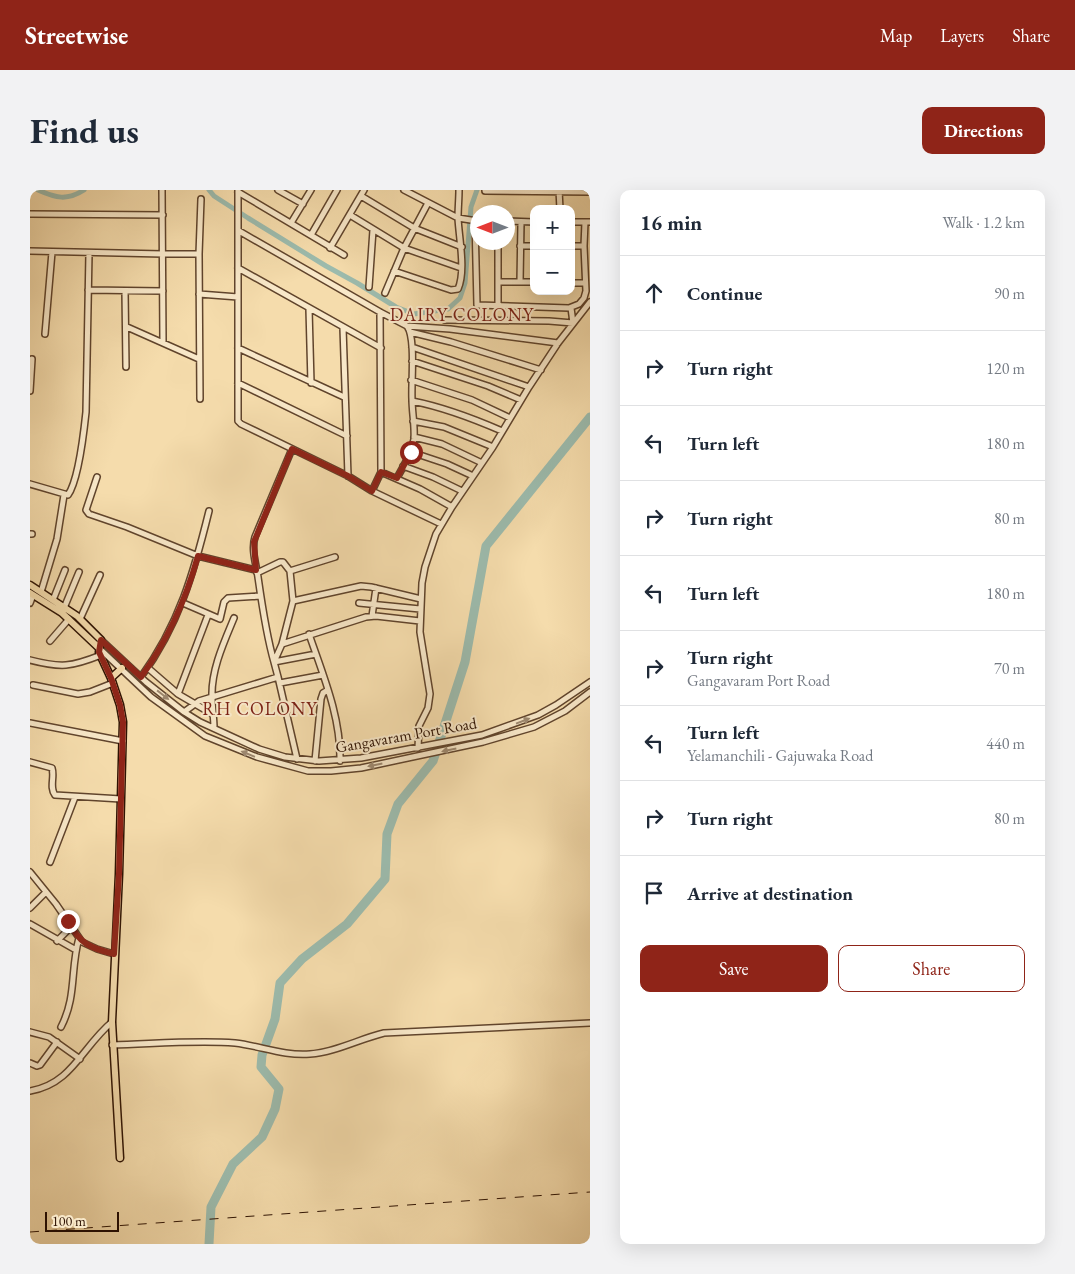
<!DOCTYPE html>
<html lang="en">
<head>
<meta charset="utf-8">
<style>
	body { margin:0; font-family:"EB Garamond",serif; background:#f2f2f3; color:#1f2937 }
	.controls { position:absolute; right:15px; top:15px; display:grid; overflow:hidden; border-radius:10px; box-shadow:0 5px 20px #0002 }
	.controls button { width:45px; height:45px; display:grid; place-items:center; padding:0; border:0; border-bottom:1px solid #e0e1e3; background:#fff; color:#1f2937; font:25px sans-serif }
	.compass { position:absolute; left:440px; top:15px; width:45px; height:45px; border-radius:50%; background:#fff; box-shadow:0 5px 20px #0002; rotate:270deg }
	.scale { position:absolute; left:15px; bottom:12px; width:74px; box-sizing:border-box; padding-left:5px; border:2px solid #2e1202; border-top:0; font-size:14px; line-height:18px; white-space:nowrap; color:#2e1202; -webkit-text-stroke:4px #f8e8c9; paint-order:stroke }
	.stop { position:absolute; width:15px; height:15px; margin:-11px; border:4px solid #8f2418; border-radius:50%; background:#fff }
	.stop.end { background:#8f2418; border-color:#fff; box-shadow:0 1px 5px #0008 }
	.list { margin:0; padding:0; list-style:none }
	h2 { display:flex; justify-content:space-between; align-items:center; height:65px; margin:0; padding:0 20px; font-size:21px }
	h2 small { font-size:16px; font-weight:400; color:#747a83 }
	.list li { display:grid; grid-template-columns:32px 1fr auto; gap:15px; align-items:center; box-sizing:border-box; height:75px; padding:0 20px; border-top:1px solid #e0e1e3 }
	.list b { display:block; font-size:19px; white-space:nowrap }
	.list p { margin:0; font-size:16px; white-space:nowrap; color:#747a83 }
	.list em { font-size:16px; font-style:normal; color:#747a83 }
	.actions { display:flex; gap:10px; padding:15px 20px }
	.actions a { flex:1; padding:11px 0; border:1px solid #8f2418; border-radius:10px; text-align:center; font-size:18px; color:#8f2418 }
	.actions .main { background:#8f2418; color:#fff }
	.icon { flex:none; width:28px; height:28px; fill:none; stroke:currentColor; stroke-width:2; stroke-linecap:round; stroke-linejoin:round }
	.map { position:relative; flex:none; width:560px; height:1054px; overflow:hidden; border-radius:10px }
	header { display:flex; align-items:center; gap:30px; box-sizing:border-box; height:70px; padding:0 25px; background:#8f2418; color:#fff }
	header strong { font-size:24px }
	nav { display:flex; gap:28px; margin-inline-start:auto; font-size:18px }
	.intro { display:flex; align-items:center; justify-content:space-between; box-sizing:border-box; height:120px; padding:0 30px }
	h1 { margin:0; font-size:35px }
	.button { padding:12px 22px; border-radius:10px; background:#8f2418; color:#fff; font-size:18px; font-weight:700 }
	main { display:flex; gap:30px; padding:0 30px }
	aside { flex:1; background:#fff; border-radius:10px; box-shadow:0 5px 20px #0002 }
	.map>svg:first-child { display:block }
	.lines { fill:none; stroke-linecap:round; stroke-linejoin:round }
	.canal { stroke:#9cbbad; stroke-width:5 }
	.river { stroke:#9cbbad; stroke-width:9 }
	.minor-casing { stroke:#60442c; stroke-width:8 }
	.major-casing { stroke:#2e1202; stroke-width:9 }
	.minor { stroke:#f8e8c9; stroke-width:5 }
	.major { stroke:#f5dcac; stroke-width:6 }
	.rail { stroke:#2e1202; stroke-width:1; stroke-dasharray:9 9; stroke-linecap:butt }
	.oneway { fill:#9d886f }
	.route { stroke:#8f2418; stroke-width:6 }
	.labels { text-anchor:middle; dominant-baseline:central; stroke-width:4; stroke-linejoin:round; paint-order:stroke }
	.street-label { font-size:16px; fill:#2e1202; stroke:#f8e8c9 }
	.neighbourhood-label { font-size:18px; letter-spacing:1px; fill:#7a1f14; stroke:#f8e8c9 }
</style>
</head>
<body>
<header>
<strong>Streetwise</strong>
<nav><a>Map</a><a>Layers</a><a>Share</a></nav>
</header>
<div class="intro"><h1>Find us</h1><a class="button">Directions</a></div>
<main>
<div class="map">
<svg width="560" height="1054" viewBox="0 0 560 1054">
	<rect width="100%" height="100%" fill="#f5dcac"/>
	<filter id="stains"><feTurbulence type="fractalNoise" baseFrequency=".004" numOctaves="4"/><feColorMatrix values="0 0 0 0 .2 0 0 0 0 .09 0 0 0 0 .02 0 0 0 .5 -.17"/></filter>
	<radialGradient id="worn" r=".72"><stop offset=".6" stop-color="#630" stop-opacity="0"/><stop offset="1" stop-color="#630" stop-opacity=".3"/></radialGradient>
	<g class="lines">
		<!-- canal -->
		<path class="canal" d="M8,0C26,8 37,11 54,0
			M179,0L184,6L218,28L296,76L327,93L366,117L384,124L418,119L430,108L435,93L441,17L447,0"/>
		<!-- river -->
		<path class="river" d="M179,1054L181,1017L203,974L232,947L245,919L249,899L231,877L232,865L245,829L250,793L272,769L317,734L355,689L357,644L368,614L403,571L435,472L456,356L560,227"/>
		<!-- minor casing -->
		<g class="minor-casing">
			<path id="minor" d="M132,0L133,152
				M208,0V231L211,234L318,286L342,301L411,334
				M248,0L273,14
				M374,0L428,28L447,31
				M529,0L530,19
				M455,1L560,2
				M208,2L314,65
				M331,6L384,38L432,57
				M0,24L133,25
				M320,25L374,58L431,78
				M445,31L447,115L539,118L549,114L554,108L556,101L554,56L555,32
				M478,31L504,32
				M541,32H560
				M261,33L281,0
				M209,41L350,122L377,136C386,148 381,193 382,209C382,222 385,236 384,249C382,263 374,275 367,288
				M281,45L307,0
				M468,52V116
				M490,56H504
				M541,56H554
				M300,58L334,0
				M0,61L133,64H169
				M208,78L351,158
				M364,81L421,100L428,99C436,81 429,48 428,28C428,19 429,9 429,0
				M468,92H504
				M490,92L491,32
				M541,93H555
				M339,97L343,40
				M58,100L133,101
				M95,101L96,177
				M355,103L374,58L398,13
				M169,104L208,107
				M279,119L281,193
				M415,130L519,131L543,133L541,118
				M377,136L420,139L528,153
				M97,137L169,169
				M313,138L318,286
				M380,142L421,152L511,180
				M15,144L22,62
				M382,157L499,197
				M208,158L314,207
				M382,171L458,196L491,210
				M381,190L442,210L480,228
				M208,193L317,246
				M0,201L2,169
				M170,209L169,64L171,9
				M382,211C413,217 442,228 472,241
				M383,231L414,237L463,257
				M384,247L412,254L452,273
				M262,259L225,347C221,359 226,374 228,387C232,415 236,444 244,472L286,464
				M381,262L417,274L443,286
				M373,276L403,287L432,301
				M351,282L390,299L422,317
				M67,287L56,320L59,324L97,337L168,366L226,380
				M0,294L38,305C48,291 54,241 56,222L59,63
				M342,301L351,282L350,122
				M0,344H2
				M260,381L263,411
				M227,383L250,372H253L260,381L305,367
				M11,402L27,349L34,305
				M23,410L35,380
				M0,413L3,405
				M153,413L190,429L194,412L198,408L230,406
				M329,413L390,419
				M34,418L49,382
				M342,426L346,398
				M50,429L70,385
				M279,444C293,485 311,527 310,571
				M71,450L116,492L154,522L170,532L229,559L255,567L289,571L331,568L452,545L508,525L526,515L560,492
				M20,451L39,429
				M252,454L336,427L346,426L390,431
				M69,458L121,507L175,546L227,567L278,581H301L331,578L453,552L504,537L535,521L560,502
				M0,470C31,478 41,477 71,465
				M118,478L148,504L184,525
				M111,487C149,435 164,382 179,321
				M248,487L267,569
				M250,493L293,485
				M3,495L48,504L60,502L83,493
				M148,504L178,425
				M154,522L169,511L248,487L244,472L252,454L263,411L331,396L341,397L391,409
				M0,533L93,551
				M184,538C184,528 182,517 182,507C181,480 194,452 204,428
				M388,558L389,536L398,518L400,504L390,442L392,393L395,377L406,344L422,317L463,257L499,197L528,153L560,112
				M285,571L291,509L293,503L298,500
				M0,572L22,578C25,587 19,597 25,605L91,609
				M20,672L45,607
				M0,682L26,714L52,752L67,759L84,764
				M0,718L16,702
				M0,734L46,760
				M27,751L41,737
				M31,837C47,806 40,780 49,748
				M0,842L19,847L50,869
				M82,855C123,854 165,850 205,853C231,856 253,866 280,864C306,862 329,849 354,843L560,833
				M0,873L7,876L10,875L27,852
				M0,901C42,894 52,857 82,832"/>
		</g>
		<!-- major casing -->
		<g class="major-casing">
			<path id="major" d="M0,395L47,426L71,450L69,462L81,488L90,515L93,532L89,684L82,832L90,968
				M0,403L32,423L69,458
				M81,488L92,478"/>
		</g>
		<!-- minor -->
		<use href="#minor" class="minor"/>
		<!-- major -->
		<use href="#major" class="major"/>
		<!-- rail -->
		<path class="rail" d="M0,1042L560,1002"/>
	</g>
	<!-- one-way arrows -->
	<defs><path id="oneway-solid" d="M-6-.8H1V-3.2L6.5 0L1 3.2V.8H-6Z" transform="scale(1.25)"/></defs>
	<g class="oneway">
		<use href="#oneway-solid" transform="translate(133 505) rotate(38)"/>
		<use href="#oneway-solid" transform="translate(493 531) rotate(-21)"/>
		<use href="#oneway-solid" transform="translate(419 560) rotate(168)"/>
		<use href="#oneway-solid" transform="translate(218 564) rotate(-158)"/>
		<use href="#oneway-solid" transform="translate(345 575) rotate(169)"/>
	</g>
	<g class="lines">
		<!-- route -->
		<path class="route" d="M38,731C50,754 60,758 84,764L89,684L93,532L90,515L81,488L69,462L71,450L111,487C138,450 156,409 168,366L226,380L224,352L262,259L318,286L342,301L351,282L367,288L381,262"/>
	</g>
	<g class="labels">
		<!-- street labels -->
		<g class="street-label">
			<text transform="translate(376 545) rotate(-10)">Gangavaram Port Road</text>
		</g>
		<!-- neighbourhood labels -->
		<g class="neighbourhood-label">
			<text x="432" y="124">DAIRY COLONY</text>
			<text x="230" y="518">RH COLONY</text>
		</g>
	</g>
	<rect width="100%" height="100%" filter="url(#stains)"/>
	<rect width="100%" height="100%" fill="url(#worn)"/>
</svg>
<div class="controls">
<button>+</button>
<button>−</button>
</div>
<svg class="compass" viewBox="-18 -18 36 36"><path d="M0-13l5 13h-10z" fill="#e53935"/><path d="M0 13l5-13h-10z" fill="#747a83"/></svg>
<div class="scale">100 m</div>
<div class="stop" style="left:381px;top:262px"></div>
<div class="stop end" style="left:38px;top:731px"></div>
</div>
<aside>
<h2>16 min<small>Walk · 1.2 km</small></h2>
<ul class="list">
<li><svg class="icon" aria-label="ahead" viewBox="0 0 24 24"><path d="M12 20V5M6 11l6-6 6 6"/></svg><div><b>Continue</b></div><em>90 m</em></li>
<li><svg class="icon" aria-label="right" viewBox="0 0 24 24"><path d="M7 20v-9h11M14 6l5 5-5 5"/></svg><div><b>Turn right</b></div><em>120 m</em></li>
<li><svg class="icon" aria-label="left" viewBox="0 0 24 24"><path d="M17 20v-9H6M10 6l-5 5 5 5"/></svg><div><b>Turn left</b></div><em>180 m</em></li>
<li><svg class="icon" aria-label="right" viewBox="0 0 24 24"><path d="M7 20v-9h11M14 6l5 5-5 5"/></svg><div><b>Turn right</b></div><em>80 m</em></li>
<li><svg class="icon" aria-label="left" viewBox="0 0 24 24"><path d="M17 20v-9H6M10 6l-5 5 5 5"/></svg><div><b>Turn left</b></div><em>180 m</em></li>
<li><svg class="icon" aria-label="right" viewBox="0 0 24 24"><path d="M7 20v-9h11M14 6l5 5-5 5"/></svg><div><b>Turn right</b><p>Gangavaram Port Road</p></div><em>70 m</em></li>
<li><svg class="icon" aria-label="left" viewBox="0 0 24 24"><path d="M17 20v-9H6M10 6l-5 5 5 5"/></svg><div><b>Turn left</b><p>Yelamanchili - Gajuwaka Road</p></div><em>440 m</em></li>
<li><svg class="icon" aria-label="right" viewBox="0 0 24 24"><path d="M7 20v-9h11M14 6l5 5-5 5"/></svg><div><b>Turn right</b></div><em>80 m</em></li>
<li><svg class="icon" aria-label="arrive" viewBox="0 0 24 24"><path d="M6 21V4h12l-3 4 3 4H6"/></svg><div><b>Arrive at destination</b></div></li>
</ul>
<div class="actions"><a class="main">Save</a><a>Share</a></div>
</aside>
</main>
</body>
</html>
